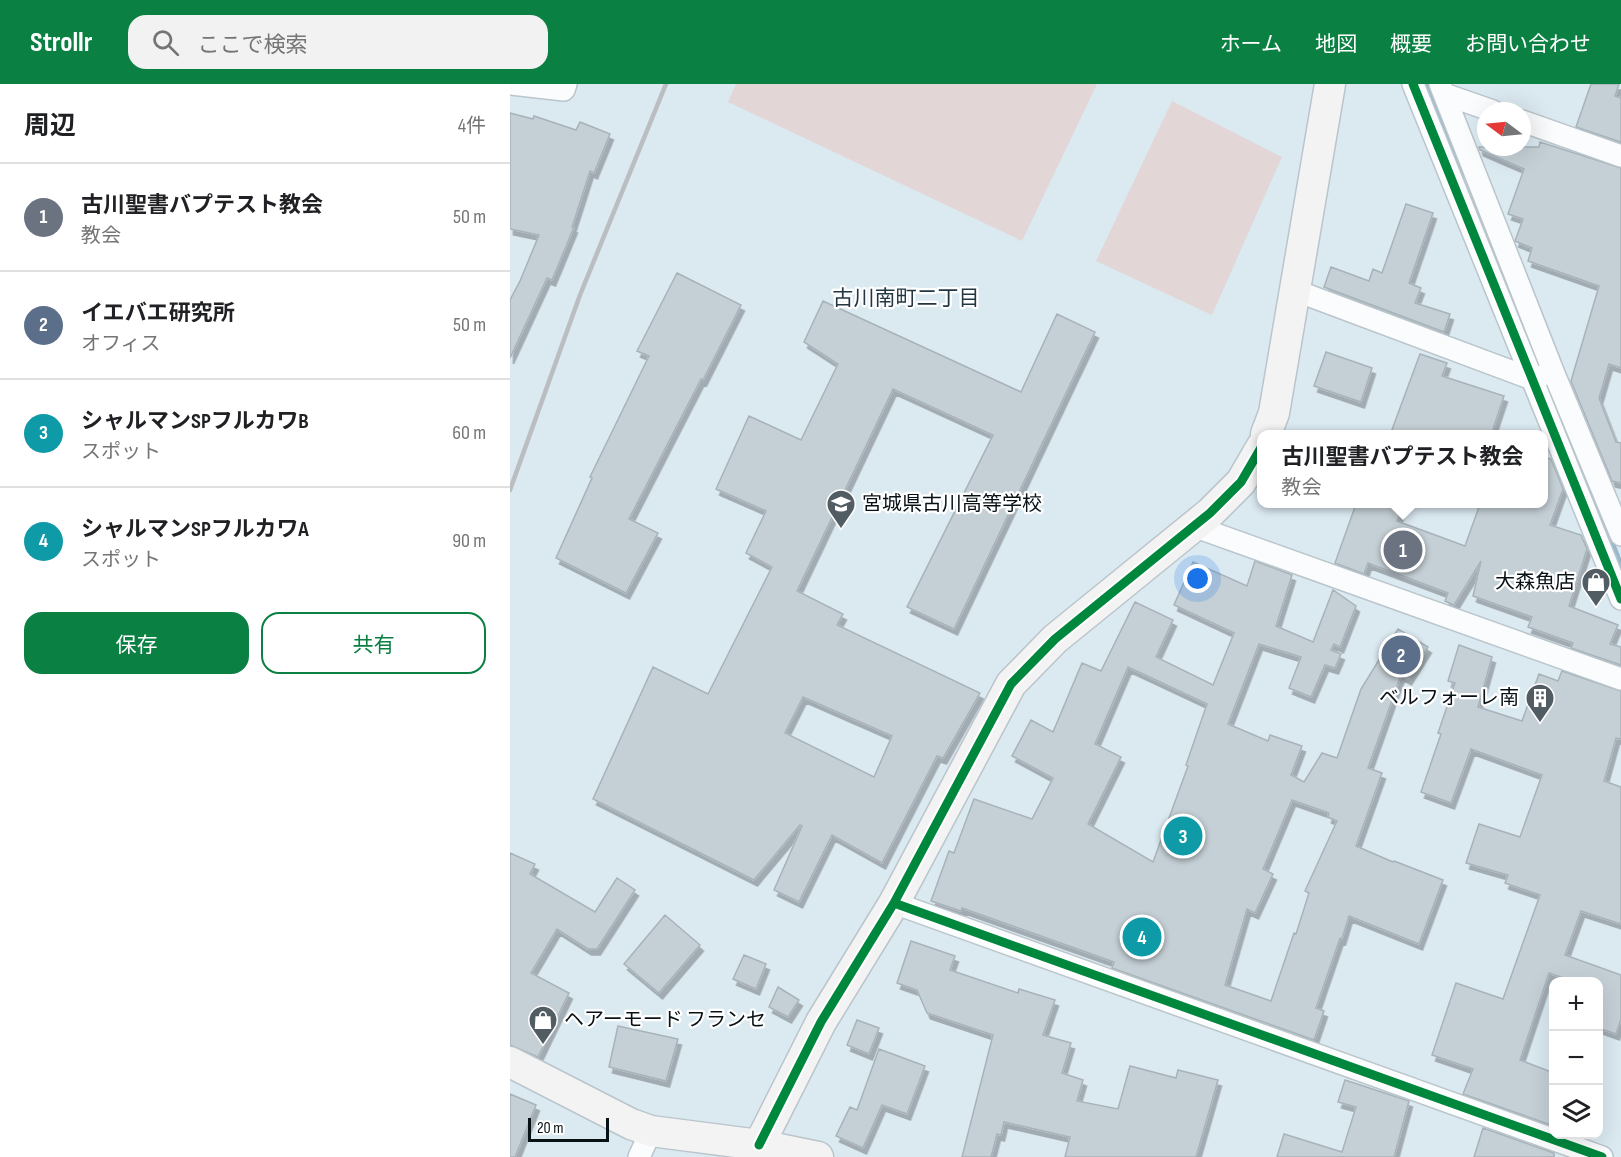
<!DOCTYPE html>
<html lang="ja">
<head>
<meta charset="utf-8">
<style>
	body { margin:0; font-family:"Sofia Sans Condensed","Noto Sans JP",sans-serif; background:#f2f2f2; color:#202124 }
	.controls { position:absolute; right:18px; bottom:18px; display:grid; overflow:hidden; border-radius:12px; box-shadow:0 6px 24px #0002 }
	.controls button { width:54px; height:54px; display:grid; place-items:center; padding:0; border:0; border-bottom:2px solid #e0e0e0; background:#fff; color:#202124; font:30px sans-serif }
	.compass { position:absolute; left:967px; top:18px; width:54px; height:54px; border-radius:50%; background:#fff; box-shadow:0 6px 24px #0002; rotate:286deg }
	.scale { position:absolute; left:18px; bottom:15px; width:81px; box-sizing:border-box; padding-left:6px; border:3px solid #081116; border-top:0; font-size:16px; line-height:21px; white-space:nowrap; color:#081116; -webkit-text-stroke:4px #fff; paint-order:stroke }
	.you { position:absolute; left:688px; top:495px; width:21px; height:21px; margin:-15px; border:4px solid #fff; border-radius:50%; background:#1a73e8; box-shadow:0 0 0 9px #1a73e833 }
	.badge { display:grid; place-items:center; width:39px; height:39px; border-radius:50%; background:#0b8043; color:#fff; font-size:20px; font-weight:700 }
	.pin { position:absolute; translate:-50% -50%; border:3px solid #fff; box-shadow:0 2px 6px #0006 }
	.popup { position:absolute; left:747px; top:346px; width:291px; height:78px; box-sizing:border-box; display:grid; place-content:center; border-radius:12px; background:#fff; filter:drop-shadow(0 2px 4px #0005); font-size:20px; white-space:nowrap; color:#757577 }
	.popup b { font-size:22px; color:#202124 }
	.popup::after { content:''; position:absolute; left:50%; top:100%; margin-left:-12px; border:12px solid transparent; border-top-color:#fff }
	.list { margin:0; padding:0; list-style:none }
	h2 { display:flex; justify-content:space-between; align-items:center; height:78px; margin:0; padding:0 24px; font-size:26px }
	h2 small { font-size:20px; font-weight:400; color:#757577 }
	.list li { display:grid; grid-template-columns:39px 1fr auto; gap:18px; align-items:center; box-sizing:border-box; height:108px; padding:0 24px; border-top:2px solid #e0e0e0 }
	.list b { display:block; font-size:22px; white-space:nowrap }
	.list p { margin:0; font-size:20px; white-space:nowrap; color:#757577 }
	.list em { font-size:20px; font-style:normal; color:#757577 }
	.actions { display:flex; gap:12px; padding:18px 24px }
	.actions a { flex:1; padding:14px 0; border:2px solid #0b8043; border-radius:18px; text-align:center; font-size:21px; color:#0b8043 }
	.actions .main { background:#0b8043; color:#fff }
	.icon { flex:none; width:33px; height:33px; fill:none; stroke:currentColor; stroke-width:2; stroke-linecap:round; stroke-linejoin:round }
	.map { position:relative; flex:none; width:1111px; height:1073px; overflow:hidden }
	header { display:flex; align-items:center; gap:36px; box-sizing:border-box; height:84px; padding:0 30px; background:#0b8043; color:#fff }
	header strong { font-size:28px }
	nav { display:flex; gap:33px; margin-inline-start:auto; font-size:21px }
	.search { width:420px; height:54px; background:#f2f2f2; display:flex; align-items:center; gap:15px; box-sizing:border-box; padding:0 21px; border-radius:18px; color:#757577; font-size:22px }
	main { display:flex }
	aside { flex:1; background:#fff }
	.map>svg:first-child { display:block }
	.green { fill:#e2d6d6 }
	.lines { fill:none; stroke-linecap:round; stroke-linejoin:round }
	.stream { stroke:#96b9cd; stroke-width:8 }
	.building { fill:#c5d0d6; stroke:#a8b3b9; stroke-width:1.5; fill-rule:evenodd; filter:url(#shadow) }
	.street-casing { stroke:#bac5cb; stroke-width:24 }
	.secondary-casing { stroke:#bac5cb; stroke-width:33 }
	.street { stroke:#fafcfd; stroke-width:21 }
	.secondary { stroke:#f4f3f4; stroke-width:30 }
	.rail { stroke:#bbbec1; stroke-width:4.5 }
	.cycleway-casing { stroke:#fff; stroke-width:13 }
	.cycleway { stroke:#00873e; stroke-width:9 }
	.labels { text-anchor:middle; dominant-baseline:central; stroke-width:4.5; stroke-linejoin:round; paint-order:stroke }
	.poi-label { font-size:20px; fill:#081116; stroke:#fff; text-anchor:start }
	.neighbourhood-label { font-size:21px; fill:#233743; stroke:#fff }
</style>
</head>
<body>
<header>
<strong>Strollr</strong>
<div class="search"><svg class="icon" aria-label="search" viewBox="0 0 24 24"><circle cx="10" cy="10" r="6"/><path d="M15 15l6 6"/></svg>ここで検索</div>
<nav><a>ホーム</a><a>地図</a><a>概要</a><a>お問い合わせ</a></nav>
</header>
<main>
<aside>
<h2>周辺<small>4件</small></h2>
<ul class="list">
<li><span class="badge" style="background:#6b7280">1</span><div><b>古川聖書バプテスト教会</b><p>教会</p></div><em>50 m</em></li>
<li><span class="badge" style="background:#5c6f8a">2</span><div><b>イエバエ研究所</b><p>オフィス</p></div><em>50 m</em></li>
<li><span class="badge" style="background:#0f9aa8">3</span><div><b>シャルマンSPフルカワB</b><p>スポット</p></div><em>60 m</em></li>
<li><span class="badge" style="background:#0f9aa8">4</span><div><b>シャルマンSPフルカワA</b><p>スポット</p></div><em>90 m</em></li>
</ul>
<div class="actions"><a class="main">保存</a><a>共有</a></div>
</aside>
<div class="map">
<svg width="1111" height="1073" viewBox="0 0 1111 1073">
	<defs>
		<filter id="shadow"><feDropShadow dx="3.5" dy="6" stdDeviation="0" flood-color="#0004"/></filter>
	</defs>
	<rect width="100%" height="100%" fill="#dbe9f1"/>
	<!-- green -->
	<path class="green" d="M226,0H587L512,157L218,18Z
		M662,17L772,73L702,231L586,177Z"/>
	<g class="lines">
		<!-- stream -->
		<path class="stream" d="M916,0L955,90
			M1051,334L1111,485"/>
	</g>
	<!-- building -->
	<path class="building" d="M1081,0H1109L1105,12L1111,14V58L1066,43Z
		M0,29L23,35L24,32L66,46L70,38L100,50L84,89L80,87L62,143H64L42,196L37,194L0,274V216L10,197L29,151L0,145Z
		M1030,58L1111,84V284L1099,280L1089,314L1106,358L1111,359V399L1102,397L1061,297L1089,202L1018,177L1022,164L1005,157L1013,135L998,130L1014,85L970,66L969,63H1029Z
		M896,120L923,129L899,199L911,204L905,219L940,230L934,248L814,203L821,183L859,197L863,185L872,189Z
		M167,189L231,221L193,296L191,295L119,435L148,449L116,509L46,474L82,394L80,393L139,272L127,267Z
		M313,217L511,308L547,230L585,248L444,545L397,523L483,351L383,305L287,507L333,530L327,541L470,609L433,674L427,672L372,779L322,751L289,818L264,806L292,742L290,741L244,796L83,715L143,583L198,610L262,483L236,469L256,427L206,405L239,332L291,356L328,280L294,258ZM293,613L382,652L364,693L275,649Z
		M816,268L862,284L851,318L804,302Z
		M910,270L937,279L932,292L994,312L981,351H880Z
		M1034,373L1041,375L1053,405L1040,441L1071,451L1077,465L1059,522L1108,541L1100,560L1111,563V581L1061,564L1063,559L1018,543L1022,533L963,512L971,477L944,521L935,517L938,509L858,479L854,490L825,479L846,420H894L887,437L955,462L970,420H1034Z
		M745,477L782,491L766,542L803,558L823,506L846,522L830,563L824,560L821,566L831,570L825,584L815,581L801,613L779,604L791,573L749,560L718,640L758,657L760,651L792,662L781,691L794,698L812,669L827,674L851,605L888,545L918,563L898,595L891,591L858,684L872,689L846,762L883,778L884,777L933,796L909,860L839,832L832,855L830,854L806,924L814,927L804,956L602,884L604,878L452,824L451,827L421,817L439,767L444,769L464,715L522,735L543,694L502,672L521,636L543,648L572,579L591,587L625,518L663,536L646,573L703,601L724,549L664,521L683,478L737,502ZM618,583L697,620L676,681L678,682L643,778L578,740L611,673L585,660ZM782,716L819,729L818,733L827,737L795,807L799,809L786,850L784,849L761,917L715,901L737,825L745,829L763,790L753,785Z
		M949,561L982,573L968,623L1012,637L1029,590L1048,597L1052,587L1111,607V655L1106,654L1094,697L1111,703V840L1071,827L1055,871L1111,891V935L1106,950L1089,944V897H1062L1039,889L1010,976L1044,989V1042L953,1010L963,985L922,971L946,899L993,915L1030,811L995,799L998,791L956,779L969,740L1010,753L1032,691L961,665L941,719L911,708L931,650L928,649L945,599L938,597Z
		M0,769L25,780L20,790L85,828L107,794L125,806L87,865H78L47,845L21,889L59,909L28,973L0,961Z
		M155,831L190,861L149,909L114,880Z
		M401,857L445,872L440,886L508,909L509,905L545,916L533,951L561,959L552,989L573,996L567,1017L608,1025L620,982L666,994L668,986L708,996L686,1073H555L560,1053L494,1038L491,1051L487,1050L481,1073H452L483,951L417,929L407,906L387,899Z
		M234,871L256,880L246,905L223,895Z
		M268,903L289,916L278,933L259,923Z
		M347,936L369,944L359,970L337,961Z
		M108,942L168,955L156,997L99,983Z
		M369,965L415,982L397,1030L372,1021L353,1064L326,1052L340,1023L347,1026Z
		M835,996L899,1017L884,1073H767L774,1050L832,1068L846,1023L828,1018Z
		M0,1010L26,1021L5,1073H0Z
		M973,1044L1044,1069V1073H964Z"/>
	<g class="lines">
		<!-- street casing -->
		<g class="street-casing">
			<path id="street" d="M0,0L54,6L56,0
				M903,0L1111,515
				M930,0L1043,287L1111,451
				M934,10L983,27
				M1012,37L1111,72
				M784,206L1022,295L1031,292
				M686,443L1111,595
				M384,819L1092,1073
				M129,1073L141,1047"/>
		</g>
		<!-- secondary casing -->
		<g class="secondary-casing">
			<path id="secondary" d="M756,350L764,329L820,0
				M0,978L121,1040L141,1047L249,1061L308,1073
				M249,1061L311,938L384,819L501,600L545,555L700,429L731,398L752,362"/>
		</g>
		<!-- street -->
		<use href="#street" class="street"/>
		<!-- secondary -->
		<use href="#secondary" class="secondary"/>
		<!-- rail -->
		<path class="rail" d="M0,406L70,211L156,0"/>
		<!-- cycleway casing -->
		<g class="cycleway-casing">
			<path id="cycleway" d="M903,0L1111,515
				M384,819L1092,1073
				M249,1061L311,938L384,819L501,600L545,555L700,429L731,398L752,362"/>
		</g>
		<!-- cycleway -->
		<use href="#cycleway" class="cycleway"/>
	</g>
	<!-- icons -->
	<defs>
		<g id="school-pin" transform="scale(1.5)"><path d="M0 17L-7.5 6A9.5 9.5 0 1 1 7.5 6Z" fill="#525d63" stroke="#fff"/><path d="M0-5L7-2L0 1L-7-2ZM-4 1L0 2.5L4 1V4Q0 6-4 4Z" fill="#fff"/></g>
		<g id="shop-pin" transform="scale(1.5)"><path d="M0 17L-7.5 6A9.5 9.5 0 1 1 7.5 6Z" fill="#525d63" stroke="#fff"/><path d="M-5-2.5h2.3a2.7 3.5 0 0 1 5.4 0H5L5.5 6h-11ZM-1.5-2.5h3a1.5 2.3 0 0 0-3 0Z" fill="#fff"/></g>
		<g id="building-pin" transform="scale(1.5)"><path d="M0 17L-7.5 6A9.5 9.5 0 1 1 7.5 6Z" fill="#525d63" stroke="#fff"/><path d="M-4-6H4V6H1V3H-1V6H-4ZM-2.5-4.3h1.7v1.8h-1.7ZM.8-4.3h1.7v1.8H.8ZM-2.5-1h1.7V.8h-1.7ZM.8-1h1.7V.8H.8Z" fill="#fff"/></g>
	</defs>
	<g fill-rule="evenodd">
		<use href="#school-pin" x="331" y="420"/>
		<use href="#shop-pin" x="1086" y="498"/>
		<use href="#building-pin" x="1030" y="614"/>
		<use href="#shop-pin" x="33" y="936"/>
	</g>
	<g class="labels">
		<!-- poi labels -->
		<g class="poi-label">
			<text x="352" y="420">宮城県古川高等学校</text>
			<text x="1065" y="498" text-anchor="end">大森魚店</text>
			<text x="1009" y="614" text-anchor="end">ベルフォーレ南</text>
			<text x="54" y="936">ヘアーモード フランセ</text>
		</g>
		<!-- neighbourhood labels -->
		<g class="neighbourhood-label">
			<text x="396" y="214">古川南町二丁目</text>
		</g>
	</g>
</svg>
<div class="controls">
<button>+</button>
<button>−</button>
<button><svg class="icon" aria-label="layers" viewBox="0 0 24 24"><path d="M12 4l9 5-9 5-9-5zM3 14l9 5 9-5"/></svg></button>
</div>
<svg class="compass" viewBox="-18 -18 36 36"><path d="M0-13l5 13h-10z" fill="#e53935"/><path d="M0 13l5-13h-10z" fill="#757577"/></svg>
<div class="scale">20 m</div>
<div class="you"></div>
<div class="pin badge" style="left:893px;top:466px;background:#6b7280">1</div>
<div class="popup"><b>古川聖書バプテスト教会</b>教会</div>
<div class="pin badge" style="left:891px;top:571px;background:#5c6f8a">2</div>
<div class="pin badge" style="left:673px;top:752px;background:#0f9aa8">3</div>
<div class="pin badge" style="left:632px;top:853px;background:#0f9aa8">4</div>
</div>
</main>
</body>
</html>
